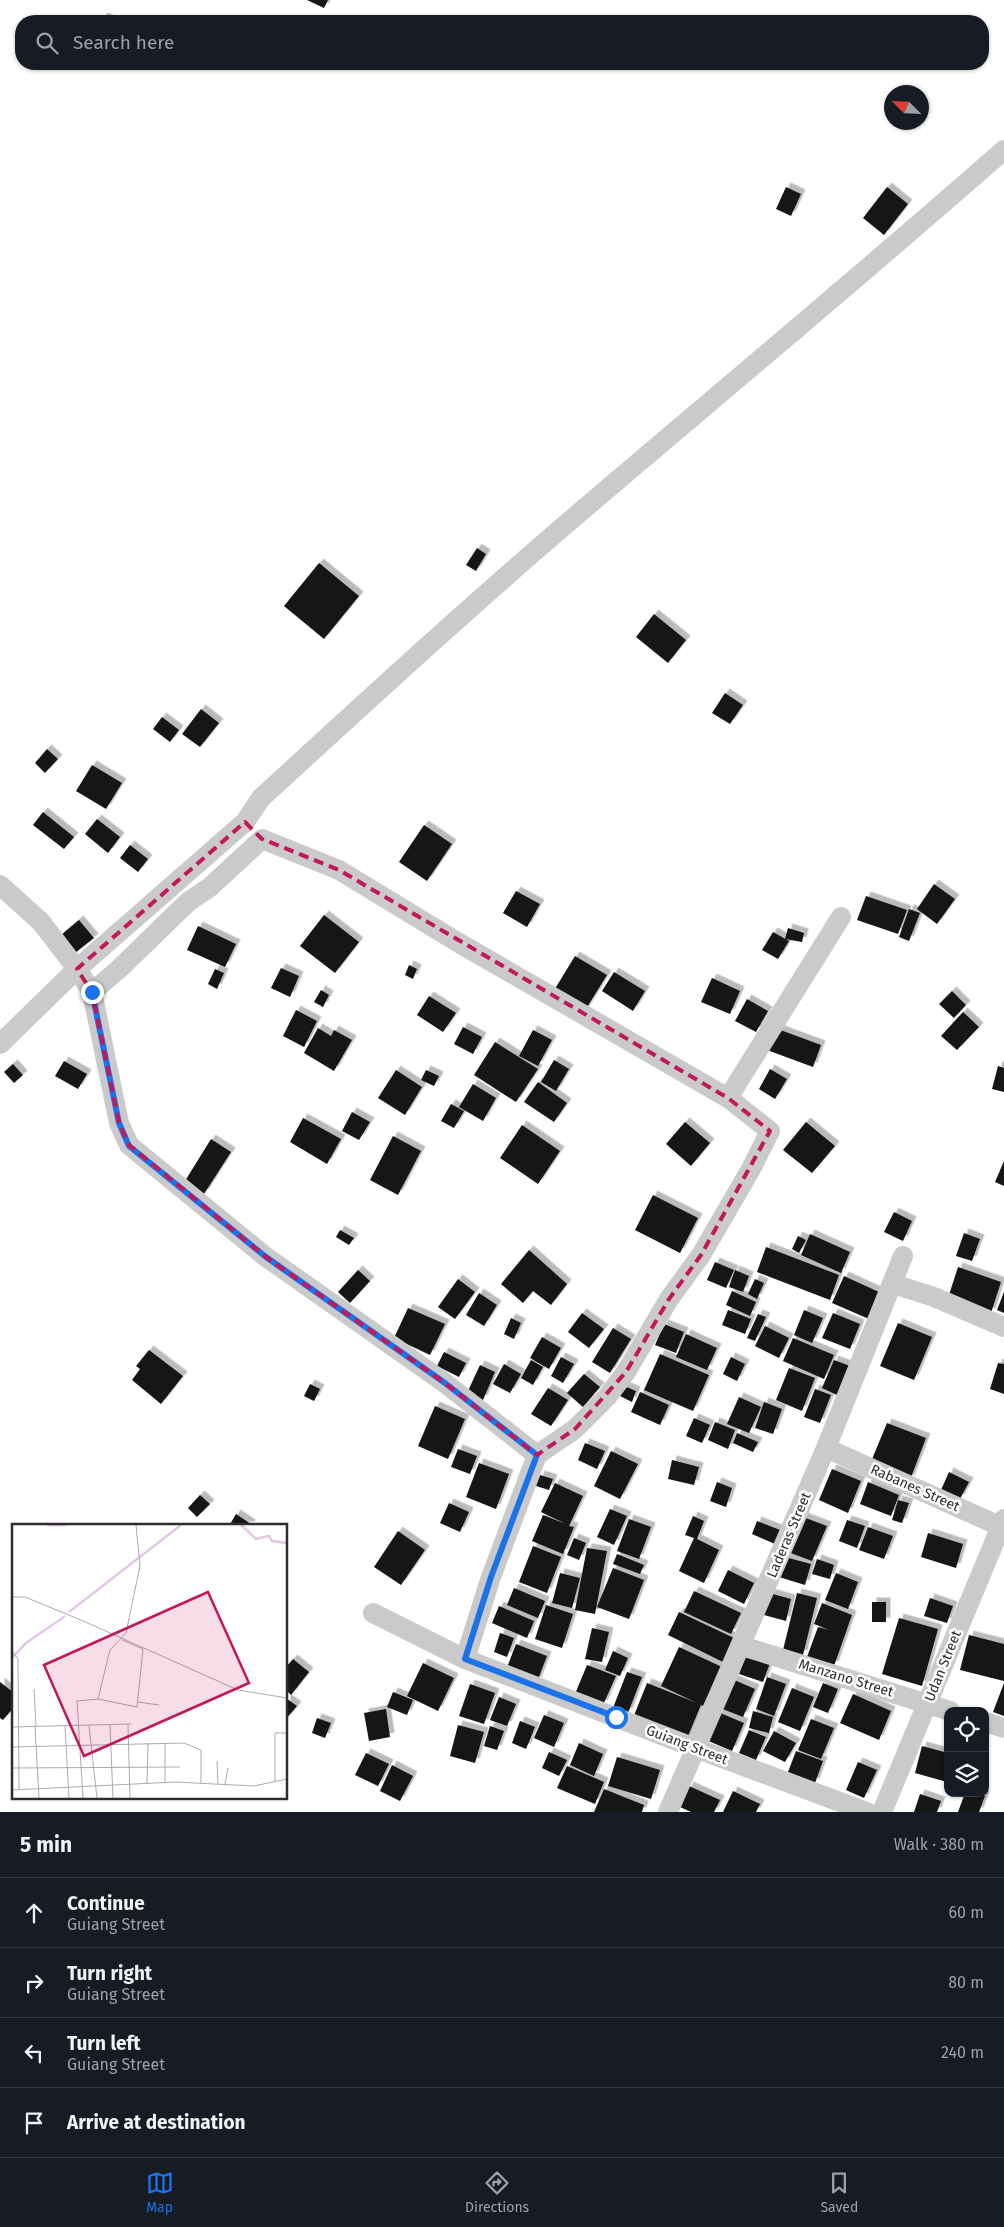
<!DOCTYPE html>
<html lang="en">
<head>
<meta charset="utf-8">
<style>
	body { margin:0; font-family:"Fira Sans",sans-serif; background:#20242c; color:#f1f3f6 }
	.controls { position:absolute; right:15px; bottom:15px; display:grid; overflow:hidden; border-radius:10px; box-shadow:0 1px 4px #0004 }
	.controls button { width:45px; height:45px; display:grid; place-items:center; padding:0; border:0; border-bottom:1px solid #363941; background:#171b24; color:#f1f3f6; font:25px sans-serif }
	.compass { position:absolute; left:884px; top:85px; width:45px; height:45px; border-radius:50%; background:#171b24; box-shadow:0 1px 4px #0004; rotate:294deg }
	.stop { position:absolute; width:15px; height:15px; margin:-11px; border:4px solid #1a73e8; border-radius:50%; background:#fff }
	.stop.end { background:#1a73e8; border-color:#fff; box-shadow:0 1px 5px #0008 }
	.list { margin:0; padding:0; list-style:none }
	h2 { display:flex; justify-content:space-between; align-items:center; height:65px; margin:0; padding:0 20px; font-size:21px }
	h2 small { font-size:16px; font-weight:400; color:#9ea1a6 }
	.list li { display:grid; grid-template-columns:32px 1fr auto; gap:15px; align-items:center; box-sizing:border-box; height:70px; padding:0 20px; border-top:1px solid #363941 }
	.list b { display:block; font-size:19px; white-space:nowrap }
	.list p { margin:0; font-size:16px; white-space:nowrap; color:#9ea1a6 }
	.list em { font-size:16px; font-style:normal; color:#9ea1a6 }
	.icon { flex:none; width:28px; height:28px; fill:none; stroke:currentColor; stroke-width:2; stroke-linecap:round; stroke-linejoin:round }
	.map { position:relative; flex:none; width:1004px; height:1812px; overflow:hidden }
	.search { position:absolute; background:#171b24; box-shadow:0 1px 4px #0004; left:15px; right:15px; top:15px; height:55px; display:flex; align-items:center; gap:12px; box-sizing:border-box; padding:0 18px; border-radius:20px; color:#9ea1a6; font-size:19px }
	.sheet { height:345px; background:#171b24 }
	nav { display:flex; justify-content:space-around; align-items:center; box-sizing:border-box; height:70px; border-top:1px solid #363941; background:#171b24; font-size:14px; color:#9ea1a6 }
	nav a { display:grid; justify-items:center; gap:2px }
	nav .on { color:#1a73e8 }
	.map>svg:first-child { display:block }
	.building { fill:#141414; filter:url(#shadow) }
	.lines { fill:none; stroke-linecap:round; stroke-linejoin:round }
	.minor { stroke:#cacaca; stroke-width:20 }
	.route { stroke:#1a73e8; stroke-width:6 }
	.marked { fill:none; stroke:#c2185b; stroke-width:4; stroke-dasharray:10 6; stroke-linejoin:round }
	.labels { text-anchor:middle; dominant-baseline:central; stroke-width:5; stroke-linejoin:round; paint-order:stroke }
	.street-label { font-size:14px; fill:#2d2d2d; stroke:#fff }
	.inset-river { fill:none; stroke:#e5c8e8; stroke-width:2.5 }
	.inset-road { fill:none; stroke:#ababab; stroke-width:1 }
	.view { fill:#c2185b; fill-opacity:0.15; stroke:#c2185b; stroke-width:2.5 }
	.inset-edge { fill:none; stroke:#2d2d2d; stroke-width:2.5 }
</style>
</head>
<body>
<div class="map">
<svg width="1004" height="1812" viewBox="0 0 1004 1812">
	<defs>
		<filter id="shadow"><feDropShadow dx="4.5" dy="-4.5" stdDeviation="0" flood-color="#0004"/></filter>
	</defs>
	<rect width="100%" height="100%" fill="#fff"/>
	<!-- building -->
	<path class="building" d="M307,0H328L324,8Z
		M103,17L113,21H101Z
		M786,187L801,194L791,216L776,209Z
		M887,187L908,204L884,235L863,218Z
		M477,548L486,554L476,571L466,565Z
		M319,563L359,596L324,639L284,606Z
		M654,614L686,640L668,663L636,637Z
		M725,693L743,705L730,724L712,713Z
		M201,709L219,723L200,747L182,734Z
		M162,717L179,730L170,742L153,729Z
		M47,749L58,759L45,773L35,763Z
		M92,765L122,783L106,809L76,791Z
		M43,812L74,837L64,849L33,825Z
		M97,819L120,837L108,853L85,834Z
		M424,825L452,844L427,881L399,862Z
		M130,845L148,859L138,872L120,858Z
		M934,884L955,899L937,924L917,909Z
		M516,891L540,904L527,927L503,913Z
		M866,896L907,910L898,934L857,920Z
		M909,909L920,913L909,941L899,937Z
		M324,915L359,942L335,973L300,946Z
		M79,920L94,938L75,953L61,935Z
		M198,926L236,944L225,967L187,950Z
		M788,928L804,933L802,942L785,939Z
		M773,932L789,941L778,959L762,950Z
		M575,956L607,975L584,1012L553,992Z
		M409,965L417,969L413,979L405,975Z
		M281,968L299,976L290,997L271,988Z
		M215,969L224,973L217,989L208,984Z
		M614,972L645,991L633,1011L602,991Z
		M712,978L740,991L730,1014L701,1002Z
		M321,990L329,995L323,1007L314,1002Z
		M952,991L966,1005L954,1018L939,1004Z
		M429,996L456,1013L443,1032L417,1015Z
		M747,999L768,1011L756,1032L735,1021Z
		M296,1010L317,1021L304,1047L283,1036Z
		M963,1012L979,1027L957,1050L941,1036Z
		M463,1027L482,1037L473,1054L454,1044Z
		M318,1028L331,1036L334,1030L352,1040L334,1071L304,1053Z
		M775,1028L821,1045L813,1067L767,1050Z
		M533,1030L552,1040L538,1066L519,1056Z
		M495,1042L538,1069L516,1102L474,1075Z
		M554,1060L569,1069L556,1091L541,1082Z
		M64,1061L87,1074L78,1089L55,1076Z
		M13,1064L23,1075L14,1083L4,1072Z
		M998,1066L1004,1068V1092L992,1089Z
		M770,1069L787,1079L775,1099L759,1089Z
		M396,1070L422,1087L405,1115L378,1098Z
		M426,1070L439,1076L434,1086L421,1080Z
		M538,1082L567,1103L554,1122L524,1102Z
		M473,1084L496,1098L483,1121L459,1107Z
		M451,1104L464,1111L454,1128L441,1121Z
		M352,1112L370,1122L359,1140L342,1131Z
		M303,1118L341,1139L327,1164L290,1142Z
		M685,1122L710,1143L691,1166L666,1144Z
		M806,1122L835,1146L812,1173L783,1150Z
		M522,1125L560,1151L538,1184L500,1158Z
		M393,1136L421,1151L398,1195L370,1180Z
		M211,1139L231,1152L204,1194L185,1181Z
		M1004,1161V1186L995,1182Z
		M653,1195L698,1218L680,1253L635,1230Z
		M894,1212L912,1221L903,1241L884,1232Z
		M340,1230L354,1238L349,1245L336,1237Z
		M964,1233L980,1239L972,1261L956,1256Z
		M810,1234L850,1252L841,1273L801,1255Z
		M798,1236L806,1240L799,1253L792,1249Z
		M766,1247L839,1275L830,1300L757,1272Z
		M529,1250L567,1284L551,1305L533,1291L523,1303L501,1284Z
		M715,1262L734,1270L726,1288L707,1280Z
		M958,1267L1001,1282L991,1313L948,1298Z
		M358,1270L370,1281L350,1303L338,1292Z
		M735,1270L749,1276L743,1292L729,1287Z
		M844,1276L881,1293L869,1319L832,1303Z
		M458,1279L475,1292L455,1319L438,1307Z
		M755,1279L764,1283L757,1299L748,1294Z
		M732,1291L756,1302L750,1316L726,1305Z
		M1004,1292V1313L997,1310Z
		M479,1293L497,1305L484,1326L466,1315Z
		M408,1308L445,1324L430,1355L394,1338Z
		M728,1310L751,1319L745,1334L722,1325Z
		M804,1310L823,1318L812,1343L794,1335Z
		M582,1313L604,1329L589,1348L568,1332Z
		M833,1313L860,1324L850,1349L822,1338Z
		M758,1314L766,1317L755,1341L747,1338Z
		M511,1318L521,1323L514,1339L504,1334Z
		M898,1323L932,1337L914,1380L880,1366Z
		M664,1324L684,1332L676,1353L655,1345Z
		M765,1326L789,1338L779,1358L755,1346Z
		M613,1328L631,1339L610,1373L592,1362Z
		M686,1334L717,1348L707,1370L676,1357Z
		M542,1337L561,1348L549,1369L530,1358Z
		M793,1338L834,1355L824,1379L783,1361Z
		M149,1350L183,1376L161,1404L132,1380L140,1369L136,1366Z
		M444,1352L466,1363L459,1377L437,1366Z
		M660,1354L709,1375L693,1411L644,1390Z
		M561,1357L574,1364L563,1383L551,1376Z
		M731,1357L745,1364L737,1381L723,1374Z
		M531,1360L543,1367L533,1385L521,1378Z
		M834,1360L850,1366L837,1395L822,1388Z
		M998,1363L1004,1364V1394L990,1389Z
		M504,1364L521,1374L510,1393L493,1384Z
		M480,1365L495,1372L483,1400L467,1393Z
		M789,1368L815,1378L802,1411L776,1400Z
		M584,1374L600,1387L583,1407L567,1393Z
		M310,1384L320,1389L314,1401L304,1396Z
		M624,1386L636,1391L632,1402L620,1396Z
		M548,1388L568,1400L551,1426L531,1414Z
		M815,1389L831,1395L820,1423L804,1417Z
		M640,1392L669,1405L660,1425L631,1412Z
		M739,1397L761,1407L749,1433L727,1424Z
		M764,1402L782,1409L773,1434L755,1428Z
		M435,1406L465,1419L448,1459L418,1446Z
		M694,1418L710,1425L702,1443L686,1436Z
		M715,1422L735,1430L728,1449L708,1440Z
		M887,1423L926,1438L910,1480L870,1464Z
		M737,1433L758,1442L753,1452L733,1443Z
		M585,1443L605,1451L597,1469L578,1460Z
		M458,1449L477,1456L470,1474L451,1467Z
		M611,1451L638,1464L620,1499L594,1486Z
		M672,1460L699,1467L694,1485L668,1479Z
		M479,1463L509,1474L496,1509L466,1497Z
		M832,1469L861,1481L848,1513L819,1500Z
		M949,1472L969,1482L960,1499L941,1490Z
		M540,1475L553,1479L549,1490L536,1486Z
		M717,1482L732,1488L726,1507L710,1501Z
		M868,1482L899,1495L891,1516L860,1504Z
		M555,1483L583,1496L569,1526L574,1527L563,1554L532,1541L543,1515L566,1524L541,1512Z
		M200,1495L210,1504L197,1517L188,1508Z
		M898,1500L909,1503L902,1523L892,1520Z
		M449,1503L469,1512L460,1532L440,1523Z
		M610,1509L627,1516L614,1545L597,1537Z
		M236,1514L251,1524L250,1526H229Z
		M693,1516L704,1521L697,1539L719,1550L704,1583L679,1571L694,1538L685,1535Z
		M803,1517L827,1526L812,1561L788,1552Z
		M629,1519L651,1527L639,1559L617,1551Z
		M847,1520L865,1526L857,1548L839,1541Z
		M757,1521L780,1530L775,1544L752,1534Z
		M868,1527L893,1536L884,1559L859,1550Z
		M398,1531L425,1550L401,1585L374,1567Z
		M928,1533L963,1544L956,1568L921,1557Z
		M574,1538L586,1543L579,1560L567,1555Z
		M533,1546L561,1557L547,1593L519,1582Z
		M587,1548L607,1551L595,1614L575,1610Z
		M617,1554L644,1565L640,1574L613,1564Z
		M785,1557L811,1564L805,1585L779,1577Z
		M817,1559L834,1565L830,1579L812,1574Z
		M613,1568L644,1580L629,1619L597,1607Z
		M728,1570L754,1583L744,1604L718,1591Z
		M560,1573L580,1578L572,1608L552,1603Z
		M836,1573L858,1582L848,1609L825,1600Z
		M514,1588L545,1601L538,1618L507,1605Z
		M694,1591L741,1613L731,1634L684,1612Z
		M769,1593L791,1599L786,1621L764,1615Z
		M797,1593L817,1598L803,1655L783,1650Z
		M930,1598L953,1606L947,1623L924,1616Z
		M872,1602H886V1622H872Z
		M822,1603L852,1615L834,1666L807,1657L818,1627L829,1630L814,1624Z
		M546,1605L573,1614L562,1648L535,1639Z
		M499,1606L534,1621L527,1638L492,1623Z
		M679,1612L734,1638L723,1662L668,1635Z
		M899,1618L938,1629L922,1686L882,1674Z
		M592,1628L609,1632L602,1662L585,1659Z
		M500,1633L514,1638L507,1657L494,1652Z
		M969,1635L1004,1644V1681L960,1670Z
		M516,1644L547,1656L537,1682L506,1670Z
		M679,1647L722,1667L703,1706L701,1705L686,1741L633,1718L647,1683L697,1703L661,1686Z
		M613,1651L628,1658L620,1676L605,1670Z
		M746,1655L770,1663L763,1682L739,1674Z
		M293,1659L309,1672L291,1695L286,1690V1667Z
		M423,1663L454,1678L438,1711L407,1696Z
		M587,1665L616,1676L603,1705L575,1694Z
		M627,1672L642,1677L628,1713L613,1708Z
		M767,1677L786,1684L774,1716L756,1709Z
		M732,1679L755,1689L743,1717L720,1708Z
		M0,1682L14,1693V1707L3,1720L0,1718Z
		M823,1683L838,1689L828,1713L813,1707Z
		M1004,1683V1716L993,1712Z
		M470,1684L495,1693L484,1724L459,1716Z
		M792,1688L814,1697L800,1731L778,1722Z
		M393,1692L413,1700L407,1715L387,1707Z
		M853,1694L891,1711L879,1740L840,1723Z
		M499,1697L516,1704L507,1726L490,1720Z
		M286,1698L297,1706L286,1719Z
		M386,1709L390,1737L369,1741L364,1713Z
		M753,1711L773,1717L769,1733L749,1728Z
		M718,1712L744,1723L732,1751L706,1740Z
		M544,1715L564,1723L554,1747L534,1738Z
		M317,1718L331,1723L325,1738L312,1733Z
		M811,1719L834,1728L821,1759L798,1750Z
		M520,1721L535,1727L526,1749L512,1743Z
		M458,1725L484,1732L475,1763L450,1756Z
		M490,1726L504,1731L497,1750L484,1746Z
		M749,1730L766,1737L756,1760L739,1753Z
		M774,1731L796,1743L785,1762L763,1751Z
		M579,1743L603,1754L594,1776L570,1765Z
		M922,1746L948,1753L947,1782L915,1773Z
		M796,1751L823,1761L815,1783L788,1772Z
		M549,1752L567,1760L559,1776L542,1768Z
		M366,1753L389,1764L378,1786L355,1775Z
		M617,1757L660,1770L651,1799L608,1786Z
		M858,1762L877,1770L864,1798L846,1790Z
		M392,1765L413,1776L400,1801L380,1791Z
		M567,1766L604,1782L595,1804L557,1788Z
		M689,1786L720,1800L714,1812H691L680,1807Z
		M604,1789L644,1805L642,1812H594Z
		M733,1791L760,1804L756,1812H723Z
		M965,1793H978L985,1796L979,1812H958Z
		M920,1794L941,1801L937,1812H914Z"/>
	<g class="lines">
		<!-- minor -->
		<path class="minor" d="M0,885L41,922L77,969L92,992L119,1123L129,1145L266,1257L445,1383L537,1455L491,1577L465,1659L695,1748L867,1812
			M92,992L119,969L188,902L210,887L262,839L339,870L459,943L728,1098L770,1131L751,1169L701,1255L669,1299L626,1372L607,1397L575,1429L537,1455
			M0,1044L77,969L245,822L261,798C366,702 470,606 578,514C720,393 864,273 1004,150
			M728,1098L841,917
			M893,1284L934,1297L1004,1327
			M826,1448L1004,1528
			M373,1613L465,1659
			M742,1646L950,1711
			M985,1722L1004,1728
			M668,1812L826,1448L903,1256
			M882,1812L1004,1519"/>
	</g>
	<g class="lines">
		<!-- route -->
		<path class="route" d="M92,992L119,1123L129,1146L266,1257L445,1383L537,1455L491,1577L465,1659L616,1717"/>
	</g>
	<!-- marked area -->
	<path class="marked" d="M245,822L262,839L339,870L728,1098L770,1131L701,1255L669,1299L626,1372L575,1429L537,1455L445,1383L266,1257L129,1145L119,1123L92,992L77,969Z"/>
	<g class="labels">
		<!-- street labels -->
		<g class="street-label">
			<text transform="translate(915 1488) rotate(24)">Rabanes Street</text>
			<text transform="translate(789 1535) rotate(-67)">Laderas Street</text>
			<text transform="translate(943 1666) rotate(-68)">Udan Street</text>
			<text transform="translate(846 1678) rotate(17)">Manzano Street</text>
			<text transform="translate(687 1745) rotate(21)">Guiang Street</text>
		</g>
	</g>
	<!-- overview -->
	<g transform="translate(12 1524)">
		<rect width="275" height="275" fill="#fff"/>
		<path class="inset-river" d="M35,1H54M229,1L244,15L257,12L260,17L275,19M57,88L169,1M0,134L14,119L53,92"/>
		<path class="inset-road" d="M0,73H13L69,96L226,166L275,174M0,127L6,135L7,265M22,165L24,202M86,175L125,183L131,125L110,116M126,178L147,181M98,201L101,274M116,201L118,274M23,202L27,274M53,202L57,274M77,202L85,274M0,203L119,200M0,223L172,219L189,226V259M205,237L206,260M0,244L168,243M263,258V209H275M135,259L136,219M153,259V219M213,260L216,244M0,266L163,258L242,262L275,255M71,274L65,177L86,175L98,126L114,109L128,42L124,1"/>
		<path class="view" d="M196,68L237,159L72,232L32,141Z"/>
		<rect width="275" height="275" class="inset-edge"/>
	</g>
</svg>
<div class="controls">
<button><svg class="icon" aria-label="locate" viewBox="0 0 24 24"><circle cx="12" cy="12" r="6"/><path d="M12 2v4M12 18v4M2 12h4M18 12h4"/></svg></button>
<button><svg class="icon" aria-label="layers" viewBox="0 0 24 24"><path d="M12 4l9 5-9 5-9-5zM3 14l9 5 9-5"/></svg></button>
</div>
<svg class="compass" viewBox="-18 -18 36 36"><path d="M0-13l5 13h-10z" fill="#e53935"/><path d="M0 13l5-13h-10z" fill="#9ea1a6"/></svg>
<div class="stop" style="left:616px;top:1717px"></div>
<div class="stop end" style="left:92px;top:992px"></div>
<div class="search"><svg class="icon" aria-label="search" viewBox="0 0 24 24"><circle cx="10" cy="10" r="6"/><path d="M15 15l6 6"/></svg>Search here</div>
</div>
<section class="sheet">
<h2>5 min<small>Walk · 380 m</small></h2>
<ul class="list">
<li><svg class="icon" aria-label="ahead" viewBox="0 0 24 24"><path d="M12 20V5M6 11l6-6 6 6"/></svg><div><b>Continue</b><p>Guiang Street</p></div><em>60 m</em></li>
<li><svg class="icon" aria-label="right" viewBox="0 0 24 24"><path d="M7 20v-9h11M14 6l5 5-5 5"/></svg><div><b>Turn right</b><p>Guiang Street</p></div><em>80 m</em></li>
<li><svg class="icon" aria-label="left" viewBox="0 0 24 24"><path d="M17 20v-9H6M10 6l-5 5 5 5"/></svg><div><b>Turn left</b><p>Guiang Street</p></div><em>240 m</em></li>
<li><svg class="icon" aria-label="arrive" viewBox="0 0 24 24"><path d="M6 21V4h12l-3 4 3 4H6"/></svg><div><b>Arrive at destination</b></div></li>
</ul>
</section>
<nav>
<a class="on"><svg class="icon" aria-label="map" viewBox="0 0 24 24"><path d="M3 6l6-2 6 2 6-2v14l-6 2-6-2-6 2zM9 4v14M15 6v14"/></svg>Map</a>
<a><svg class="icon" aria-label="directions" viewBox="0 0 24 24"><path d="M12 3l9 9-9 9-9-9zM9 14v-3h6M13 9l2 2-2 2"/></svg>Directions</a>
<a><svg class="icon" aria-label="saved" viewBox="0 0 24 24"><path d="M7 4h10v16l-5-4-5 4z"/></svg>Saved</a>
</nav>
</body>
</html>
